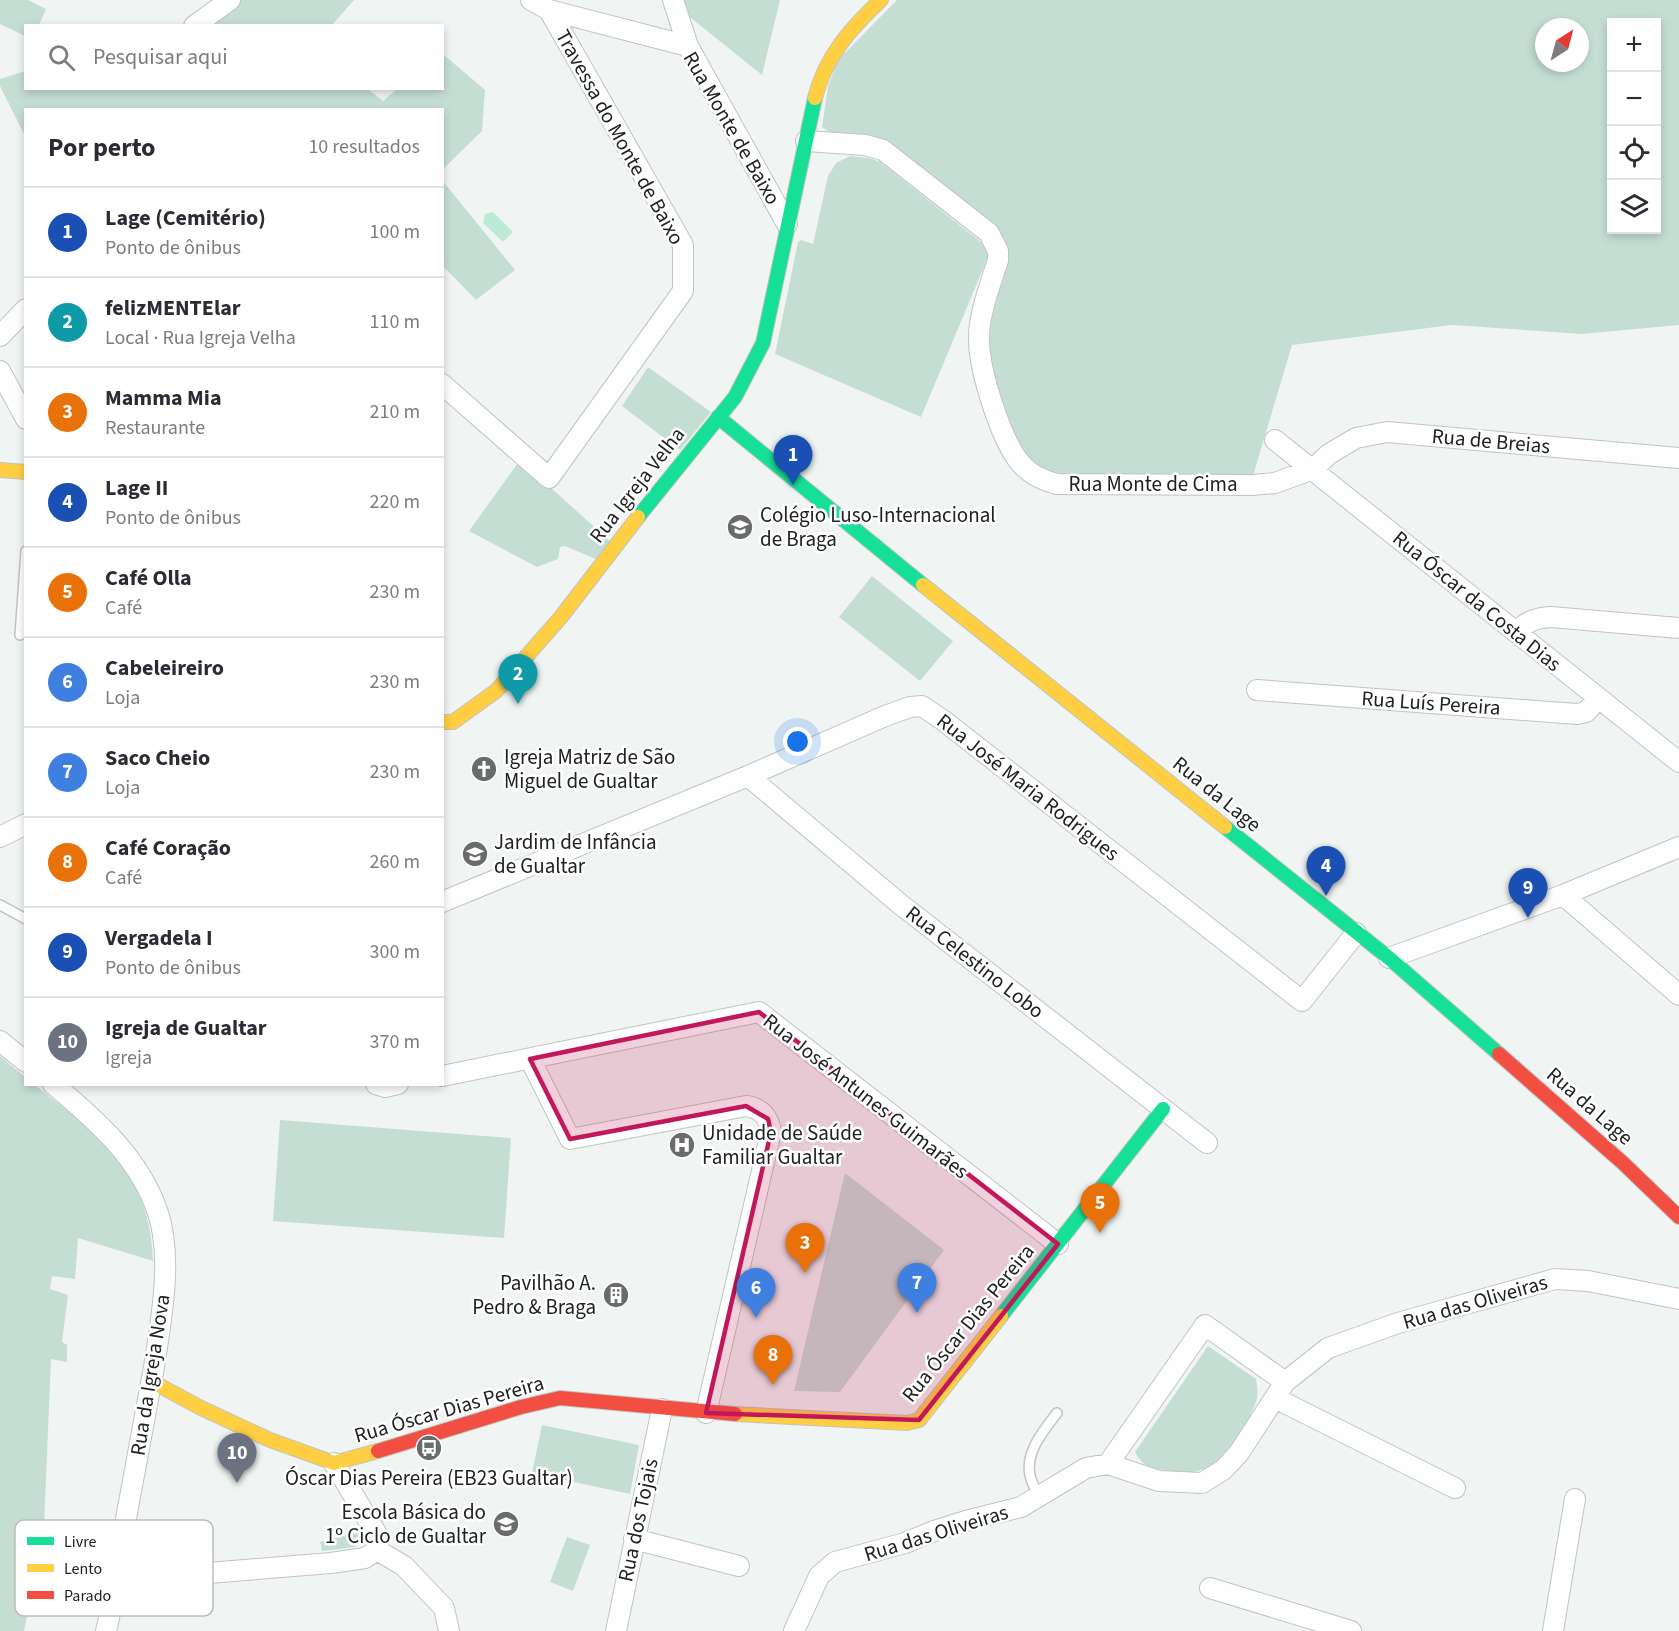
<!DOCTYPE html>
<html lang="pt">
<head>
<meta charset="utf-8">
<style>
	body { margin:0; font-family:"Source Sans 3",sans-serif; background:#f7f7f7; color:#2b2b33 }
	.controls { position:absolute; right:18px; top:18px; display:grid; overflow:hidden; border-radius:0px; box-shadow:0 3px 9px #0003 }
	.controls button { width:54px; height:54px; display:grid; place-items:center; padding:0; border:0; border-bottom:2px solid #e1e1e2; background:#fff; color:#2b2b33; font:30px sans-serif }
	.compass { position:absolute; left:1535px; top:18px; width:54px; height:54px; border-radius:50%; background:#fff; box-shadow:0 3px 9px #0003; rotate:36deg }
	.you { position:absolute; left:798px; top:742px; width:21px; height:21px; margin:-15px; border:4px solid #fff; border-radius:50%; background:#1a73e8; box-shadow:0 0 0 9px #1a73e833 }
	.badge { display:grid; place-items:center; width:39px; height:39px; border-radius:50%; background:#0b8043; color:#fff; font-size:20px; font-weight:700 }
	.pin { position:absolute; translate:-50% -50px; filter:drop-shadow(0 2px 3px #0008) }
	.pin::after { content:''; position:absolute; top:32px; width:21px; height:18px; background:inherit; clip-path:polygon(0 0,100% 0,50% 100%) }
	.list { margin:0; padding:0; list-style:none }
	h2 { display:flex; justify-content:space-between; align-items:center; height:78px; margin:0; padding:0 24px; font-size:26px }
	h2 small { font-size:20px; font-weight:400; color:#7c7c81 }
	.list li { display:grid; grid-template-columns:39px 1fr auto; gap:18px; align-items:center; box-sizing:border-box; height:90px; padding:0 24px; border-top:2px solid #e1e1e2 }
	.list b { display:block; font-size:22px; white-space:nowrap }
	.list p { margin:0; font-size:20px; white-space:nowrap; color:#7c7c81 }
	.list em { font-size:20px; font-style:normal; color:#7c7c81 }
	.icon { flex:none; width:33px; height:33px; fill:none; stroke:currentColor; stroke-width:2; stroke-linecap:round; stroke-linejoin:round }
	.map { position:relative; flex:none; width:1679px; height:1631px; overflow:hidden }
	.search { position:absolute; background:#fff; box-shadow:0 3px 9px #0003; left:24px; top:24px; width:420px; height:66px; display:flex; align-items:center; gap:15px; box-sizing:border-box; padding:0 21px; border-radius:0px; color:#7c7c81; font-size:22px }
	.panel { position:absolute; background:#fff; box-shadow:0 3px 9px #0003; left:24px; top:108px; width:420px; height:978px; border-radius:0px }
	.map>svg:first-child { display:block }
	.green { fill:#c5ded4; fill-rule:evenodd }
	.water { fill:#bcead7 }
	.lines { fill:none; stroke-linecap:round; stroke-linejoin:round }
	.lane-casing { stroke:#c1c4c3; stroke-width:12 }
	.street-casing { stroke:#c1c4c3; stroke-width:22 }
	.fast-casing { stroke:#c1c4c3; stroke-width:16 }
	.slow-casing { stroke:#c1c4c3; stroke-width:16 }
	.jam-casing { stroke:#c1c4c3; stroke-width:16 }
	.lane { stroke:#fdfefd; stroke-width:9 }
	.street { stroke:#fdfefd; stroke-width:20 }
	.fast { stroke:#16e098; stroke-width:14 }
	.slow { stroke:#ffcf43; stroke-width:14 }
	.jam { stroke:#f24e42; stroke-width:14 }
	.marked { fill:#c2185b; fill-opacity:0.2; stroke:#c2185b; stroke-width:4.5; stroke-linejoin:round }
	.labels { text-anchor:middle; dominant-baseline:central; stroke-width:5; stroke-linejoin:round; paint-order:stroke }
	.street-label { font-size:21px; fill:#202221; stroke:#fff }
	.poi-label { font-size:21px; fill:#202221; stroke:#fff; text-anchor:start }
	.key { fill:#fff; stroke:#bcbdbc; stroke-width:1.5 }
	.key-label { font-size:16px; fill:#202221 }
</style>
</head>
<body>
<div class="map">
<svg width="1679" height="1631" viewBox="0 0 1679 1631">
	<rect width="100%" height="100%" fill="#f0f5f3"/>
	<!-- green -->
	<path class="green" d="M0,0H28L46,9L39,25L26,26L25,36L0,24Z
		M239,0H354L332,25L206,26Z
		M682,0H780L762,75L686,14Z
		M897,0H1679V325L1582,334L1452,325L1292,345L1252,479L1053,476L1029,461L1009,427L992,378L986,332L1006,260L887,146L834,135L822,127L828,86L838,60ZM1612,22H1656V230H1612ZM1544,27H1580V63H1544Z
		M443,54L485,90L482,131L443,169L442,110H26L25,136L0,86V79L25,71L26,88H366L383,101L397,89L442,88Z
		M850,156L869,158L880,162L991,250L921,417L775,354L798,242L801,240L813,244L828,176L836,163Z
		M442,180L515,270L476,300L443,266Z
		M648,367L711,412L680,450L622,406Z
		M520,460L611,542L598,560L565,546L560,547L558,559L537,567L469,531Z
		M872,576L953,641L920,681L839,617Z
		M0,1056L25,1077L26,1084L35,1085C98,1135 151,1173 153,1261L78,1238L75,1279L52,1276L50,1289L68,1295L62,1342L67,1345V1362L51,1359L44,1527L24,1631H0Z
		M280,1120L511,1138L504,1238L273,1221Z
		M845,1173L944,1250L840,1392L794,1391Z
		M1208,1346L1256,1379C1257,1385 1258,1392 1257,1398C1252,1419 1223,1464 1201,1470C1188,1474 1177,1472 1164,1470C1151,1468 1141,1465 1135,1452Z
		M542,1425L639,1445L630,1494L532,1473Z
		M361,1532L362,1540L355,1547L322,1551L320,1542Z
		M567,1537L590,1545L573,1591L550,1582Z"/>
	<!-- water -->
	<path class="water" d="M493,212L513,232L503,242L483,223L485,214Z"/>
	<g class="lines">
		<!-- lane casing -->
		<g class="lane-casing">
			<path id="lane" d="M20,635L26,551
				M0,905L26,919
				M1039,1497C1036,1490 1031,1482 1030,1475C1025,1452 1044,1430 1057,1413"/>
		</g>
		<!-- street casing -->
		<g class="street-casing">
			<path id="street" d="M531,0L549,10L688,46L787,224
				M673,0L688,46
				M194,26L230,0
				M806,141L865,145L883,150L989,233L998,251V260C990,286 978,315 979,342C980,372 1002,446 1024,467C1033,476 1045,481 1057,484L1252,485L1275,483L1313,469L1329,454L1356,438L1387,432L1679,458
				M0,336L26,309
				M0,371L26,419
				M442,384L549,478L683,291V245L549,10
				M1275,440L1679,762
				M1516,632C1527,621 1536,618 1551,617L1679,628
				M1257,690L1577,714L1586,712L1599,698
				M748,776L900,904L1207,1143
				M0,837L26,824
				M1563,895L1679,995
				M442,902L748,776L885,716L910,707L922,706L944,721L1302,1001L1356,933
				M1389,958L1563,895L1679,847
				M0,1041L26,1062
				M530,1059L570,1139L746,1106C761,1108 769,1117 771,1132L706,1413
				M442,1076L759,1012L1058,1244
				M53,1084C96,1120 140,1158 158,1213C173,1258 161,1321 154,1367C146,1410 138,1453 130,1497C121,1541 117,1587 106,1631
				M376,1084L385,1087L398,1084
				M1275,1398L1455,1488
				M1108,1464L1205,1325L1285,1382
				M634,1539L739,1566
				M377,1550L404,1566L444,1608L449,1631
				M118,1575L172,1576L331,1563L365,1558L377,1550L378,1536L334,1463
				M1210,1588L1351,1631
				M616,1631L662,1409
				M794,1631L819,1576L835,1562L905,1543L934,1531L966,1521L1021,1507L1086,1468L1108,1464L1159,1481L1202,1483L1223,1470L1239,1453L1285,1382L1328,1348L1398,1323L1555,1279L1588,1281L1679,1299
				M1553,1631L1575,1499"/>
		</g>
		<!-- fast casing -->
		<g class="fast-casing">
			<path id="fast" d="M718,417L923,585
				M638,517L735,397L763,343L815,98
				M1225,827L1389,958L1499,1054
				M1001,1316L1163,1109"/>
		</g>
		<!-- slow casing -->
		<g class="slow-casing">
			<path id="slow" d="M815,98C825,57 851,28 881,0
				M0,470L26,472
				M923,585L1225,827
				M442,722H453L496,691L561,617L638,517
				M151,1381L201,1408L270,1440L334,1463L378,1451
				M735,1414L907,1423L919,1420L1001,1316"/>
		</g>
		<!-- jam casing -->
		<g class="jam-casing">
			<path id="jam" d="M1499,1054L1623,1163L1679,1217
				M378,1451L521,1407L560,1398L735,1414"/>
		</g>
		<!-- lane -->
		<use href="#lane" class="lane"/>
		<!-- street -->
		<use href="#street" class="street"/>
		<!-- fast -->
		<use href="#fast" class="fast"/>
		<!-- slow -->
		<use href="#slow" class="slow"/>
		<!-- jam -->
		<use href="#jam" class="jam"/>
	</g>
	<!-- marked area -->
	<path class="marked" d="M759,1012L1058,1244L919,1420L706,1413L771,1132L768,1119L746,1106L570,1139L530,1059Z"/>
	<!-- icons -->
	<defs>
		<g id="school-disc" transform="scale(1.35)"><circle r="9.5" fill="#696c6a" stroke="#fff"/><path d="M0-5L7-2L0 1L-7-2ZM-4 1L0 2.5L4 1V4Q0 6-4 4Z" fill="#fff"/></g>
		<g id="church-disc" transform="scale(1.35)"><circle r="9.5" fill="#696c6a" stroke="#fff"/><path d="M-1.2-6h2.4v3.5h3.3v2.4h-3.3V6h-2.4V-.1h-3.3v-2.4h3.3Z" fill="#fff"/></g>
		<g id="hospital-disc" transform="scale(1.35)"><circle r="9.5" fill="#696c6a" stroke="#fff"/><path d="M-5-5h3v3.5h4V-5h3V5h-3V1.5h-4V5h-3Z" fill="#fff"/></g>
		<g id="building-disc" transform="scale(1.35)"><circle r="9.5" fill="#696c6a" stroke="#fff"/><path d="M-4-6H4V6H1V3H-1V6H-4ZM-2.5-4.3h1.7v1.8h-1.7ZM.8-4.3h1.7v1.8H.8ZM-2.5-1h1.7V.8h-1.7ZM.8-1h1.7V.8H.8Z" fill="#fff"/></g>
		<g id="bus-disc" transform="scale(1.35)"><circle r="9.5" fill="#696c6a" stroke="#fff"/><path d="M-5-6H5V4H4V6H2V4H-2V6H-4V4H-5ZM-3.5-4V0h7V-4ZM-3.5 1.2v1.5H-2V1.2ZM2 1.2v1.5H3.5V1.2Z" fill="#fff"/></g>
	</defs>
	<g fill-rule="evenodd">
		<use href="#school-disc" x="740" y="527"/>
		<use href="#church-disc" x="484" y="769"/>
		<use href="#school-disc" x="475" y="854"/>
		<use href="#hospital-disc" x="682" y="1145"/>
		<use href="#building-disc" x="616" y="1295"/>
		<use href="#bus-disc" x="429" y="1448"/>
		<use href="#school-disc" x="506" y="1524"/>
	</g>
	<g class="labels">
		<!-- street labels -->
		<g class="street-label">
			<text transform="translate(732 128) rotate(60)">Rua Monte de Baixo</text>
			<text transform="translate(620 137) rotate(61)">Travessa do Monte de Baixo</text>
			<text transform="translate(1491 441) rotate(5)">Rua de Breias</text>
			<text x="1153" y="484">Rua Monte de Cima</text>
			<text transform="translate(637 485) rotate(-52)">Rua Igreja Velha</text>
			<text transform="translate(1477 601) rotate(39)">Rua Óscar da Costa Dias</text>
			<text transform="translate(1431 703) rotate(4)">Rua Luís Pereira</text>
			<text transform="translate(1028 787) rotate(38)">Rua José Maria Rodrigues</text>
			<text transform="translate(1217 794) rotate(39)">Rua da Lage</text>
			<text transform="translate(975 962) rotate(38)">Rua Celestino Lobo</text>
			<text transform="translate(866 1096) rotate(38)">Rua José Antunes Guimarães</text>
			<text transform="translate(1590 1106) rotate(41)">Rua da Lage</text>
			<text transform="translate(1475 1302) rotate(-16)">Rua das Oliveiras</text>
			<text transform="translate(968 1323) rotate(-51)">Rua Óscar Dias Pereira</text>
			<text transform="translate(150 1375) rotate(-81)">Rua da Igreja Nova</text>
			<text transform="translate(449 1409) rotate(-16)">Rua Óscar Dias Pereira</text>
			<text transform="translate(638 1520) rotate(-78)">Rua dos Tojais</text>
			<text transform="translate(936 1533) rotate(-17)">Rua das Oliveiras</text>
		</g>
		<!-- poi labels -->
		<g class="poi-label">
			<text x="760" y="515">Colégio Luso-Internacional<tspan x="760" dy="24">de Braga</tspan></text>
			<text x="504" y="757">Igreja Matriz de São<tspan x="504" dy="24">Miguel de Gualtar</tspan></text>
			<text x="494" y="842">Jardim de Infância<tspan x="494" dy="24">de Gualtar</tspan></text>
			<text x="702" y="1133">Unidade de Saúde<tspan x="702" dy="24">Familiar Gualtar</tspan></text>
			<text x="596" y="1283" text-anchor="end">Pavilhão A.<tspan x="596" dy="24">Pedro &amp; Braga</tspan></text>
			<text x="429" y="1478" text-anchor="middle">Óscar Dias Pereira (EB23 Gualtar)</text>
			<text x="486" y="1512" text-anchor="end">Escola Básica do<tspan x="486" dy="24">1º Ciclo de Gualtar</tspan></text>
		</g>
	</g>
	<!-- legend -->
	<rect x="15" y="1520" width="198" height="96" rx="9" class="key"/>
	<rect x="27" y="1537" width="27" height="8" fill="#16e098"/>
	<rect x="27" y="1564" width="27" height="8" fill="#ffcf43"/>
	<rect x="27" y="1591" width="27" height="8" fill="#f24e42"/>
	<g class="key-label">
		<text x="64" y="1547">Livre</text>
		<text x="64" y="1574">Lento</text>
		<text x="64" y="1601">Parado</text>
	</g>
</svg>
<div class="controls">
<button>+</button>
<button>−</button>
<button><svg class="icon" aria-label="locate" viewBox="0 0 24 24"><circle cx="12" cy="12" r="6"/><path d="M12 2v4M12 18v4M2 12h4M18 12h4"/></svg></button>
<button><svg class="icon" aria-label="layers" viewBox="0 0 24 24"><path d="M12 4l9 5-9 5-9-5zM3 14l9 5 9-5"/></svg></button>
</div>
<svg class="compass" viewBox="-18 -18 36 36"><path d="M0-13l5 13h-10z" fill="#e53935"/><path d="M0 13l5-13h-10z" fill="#7c7c81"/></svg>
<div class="you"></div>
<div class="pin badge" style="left:793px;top:485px;background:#1a4fb4">1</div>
<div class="pin badge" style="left:518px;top:704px;background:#0f9aa8">2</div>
<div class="pin badge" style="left:805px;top:1273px;background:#e8710a">3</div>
<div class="pin badge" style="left:1326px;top:896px;background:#1a4fb4">4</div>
<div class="pin badge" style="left:1100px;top:1233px;background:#e8710a">5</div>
<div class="pin badge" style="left:756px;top:1318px;background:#3f7fe0">6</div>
<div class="pin badge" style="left:917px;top:1313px;background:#3f7fe0">7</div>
<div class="pin badge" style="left:773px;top:1385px;background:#e8710a">8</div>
<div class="pin badge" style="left:1528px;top:918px;background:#1a4fb4">9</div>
<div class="pin badge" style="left:237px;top:1483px;background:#6b7280">10</div>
<div class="search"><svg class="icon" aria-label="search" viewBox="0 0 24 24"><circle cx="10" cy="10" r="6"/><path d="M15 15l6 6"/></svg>Pesquisar aqui</div>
<section class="panel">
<h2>Por perto<small>10 resultados</small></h2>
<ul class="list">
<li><span class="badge" style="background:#1a4fb4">1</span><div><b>Lage (Cemitério)</b><p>Ponto de ônibus</p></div><em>100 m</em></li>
<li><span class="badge" style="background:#0f9aa8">2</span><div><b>felizMENTElar</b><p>Local · Rua Igreja Velha</p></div><em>110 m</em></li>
<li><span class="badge" style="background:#e8710a">3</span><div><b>Mamma Mia</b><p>Restaurante</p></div><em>210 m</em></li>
<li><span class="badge" style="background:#1a4fb4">4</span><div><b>Lage II</b><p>Ponto de ônibus</p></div><em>220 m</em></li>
<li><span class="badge" style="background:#e8710a">5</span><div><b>Café Olla</b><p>Café</p></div><em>230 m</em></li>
<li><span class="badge" style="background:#3f7fe0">6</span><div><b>Cabeleireiro</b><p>Loja</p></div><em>230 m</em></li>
<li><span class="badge" style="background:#3f7fe0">7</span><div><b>Saco Cheio</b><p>Loja</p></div><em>230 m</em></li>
<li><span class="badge" style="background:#e8710a">8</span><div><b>Café Coração</b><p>Café</p></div><em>260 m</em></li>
<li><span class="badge" style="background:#1a4fb4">9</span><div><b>Vergadela I</b><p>Ponto de ônibus</p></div><em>300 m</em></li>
<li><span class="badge" style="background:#6b7280">10</span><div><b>Igreja de Gualtar</b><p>Igreja</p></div><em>370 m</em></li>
</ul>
</section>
</div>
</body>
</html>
